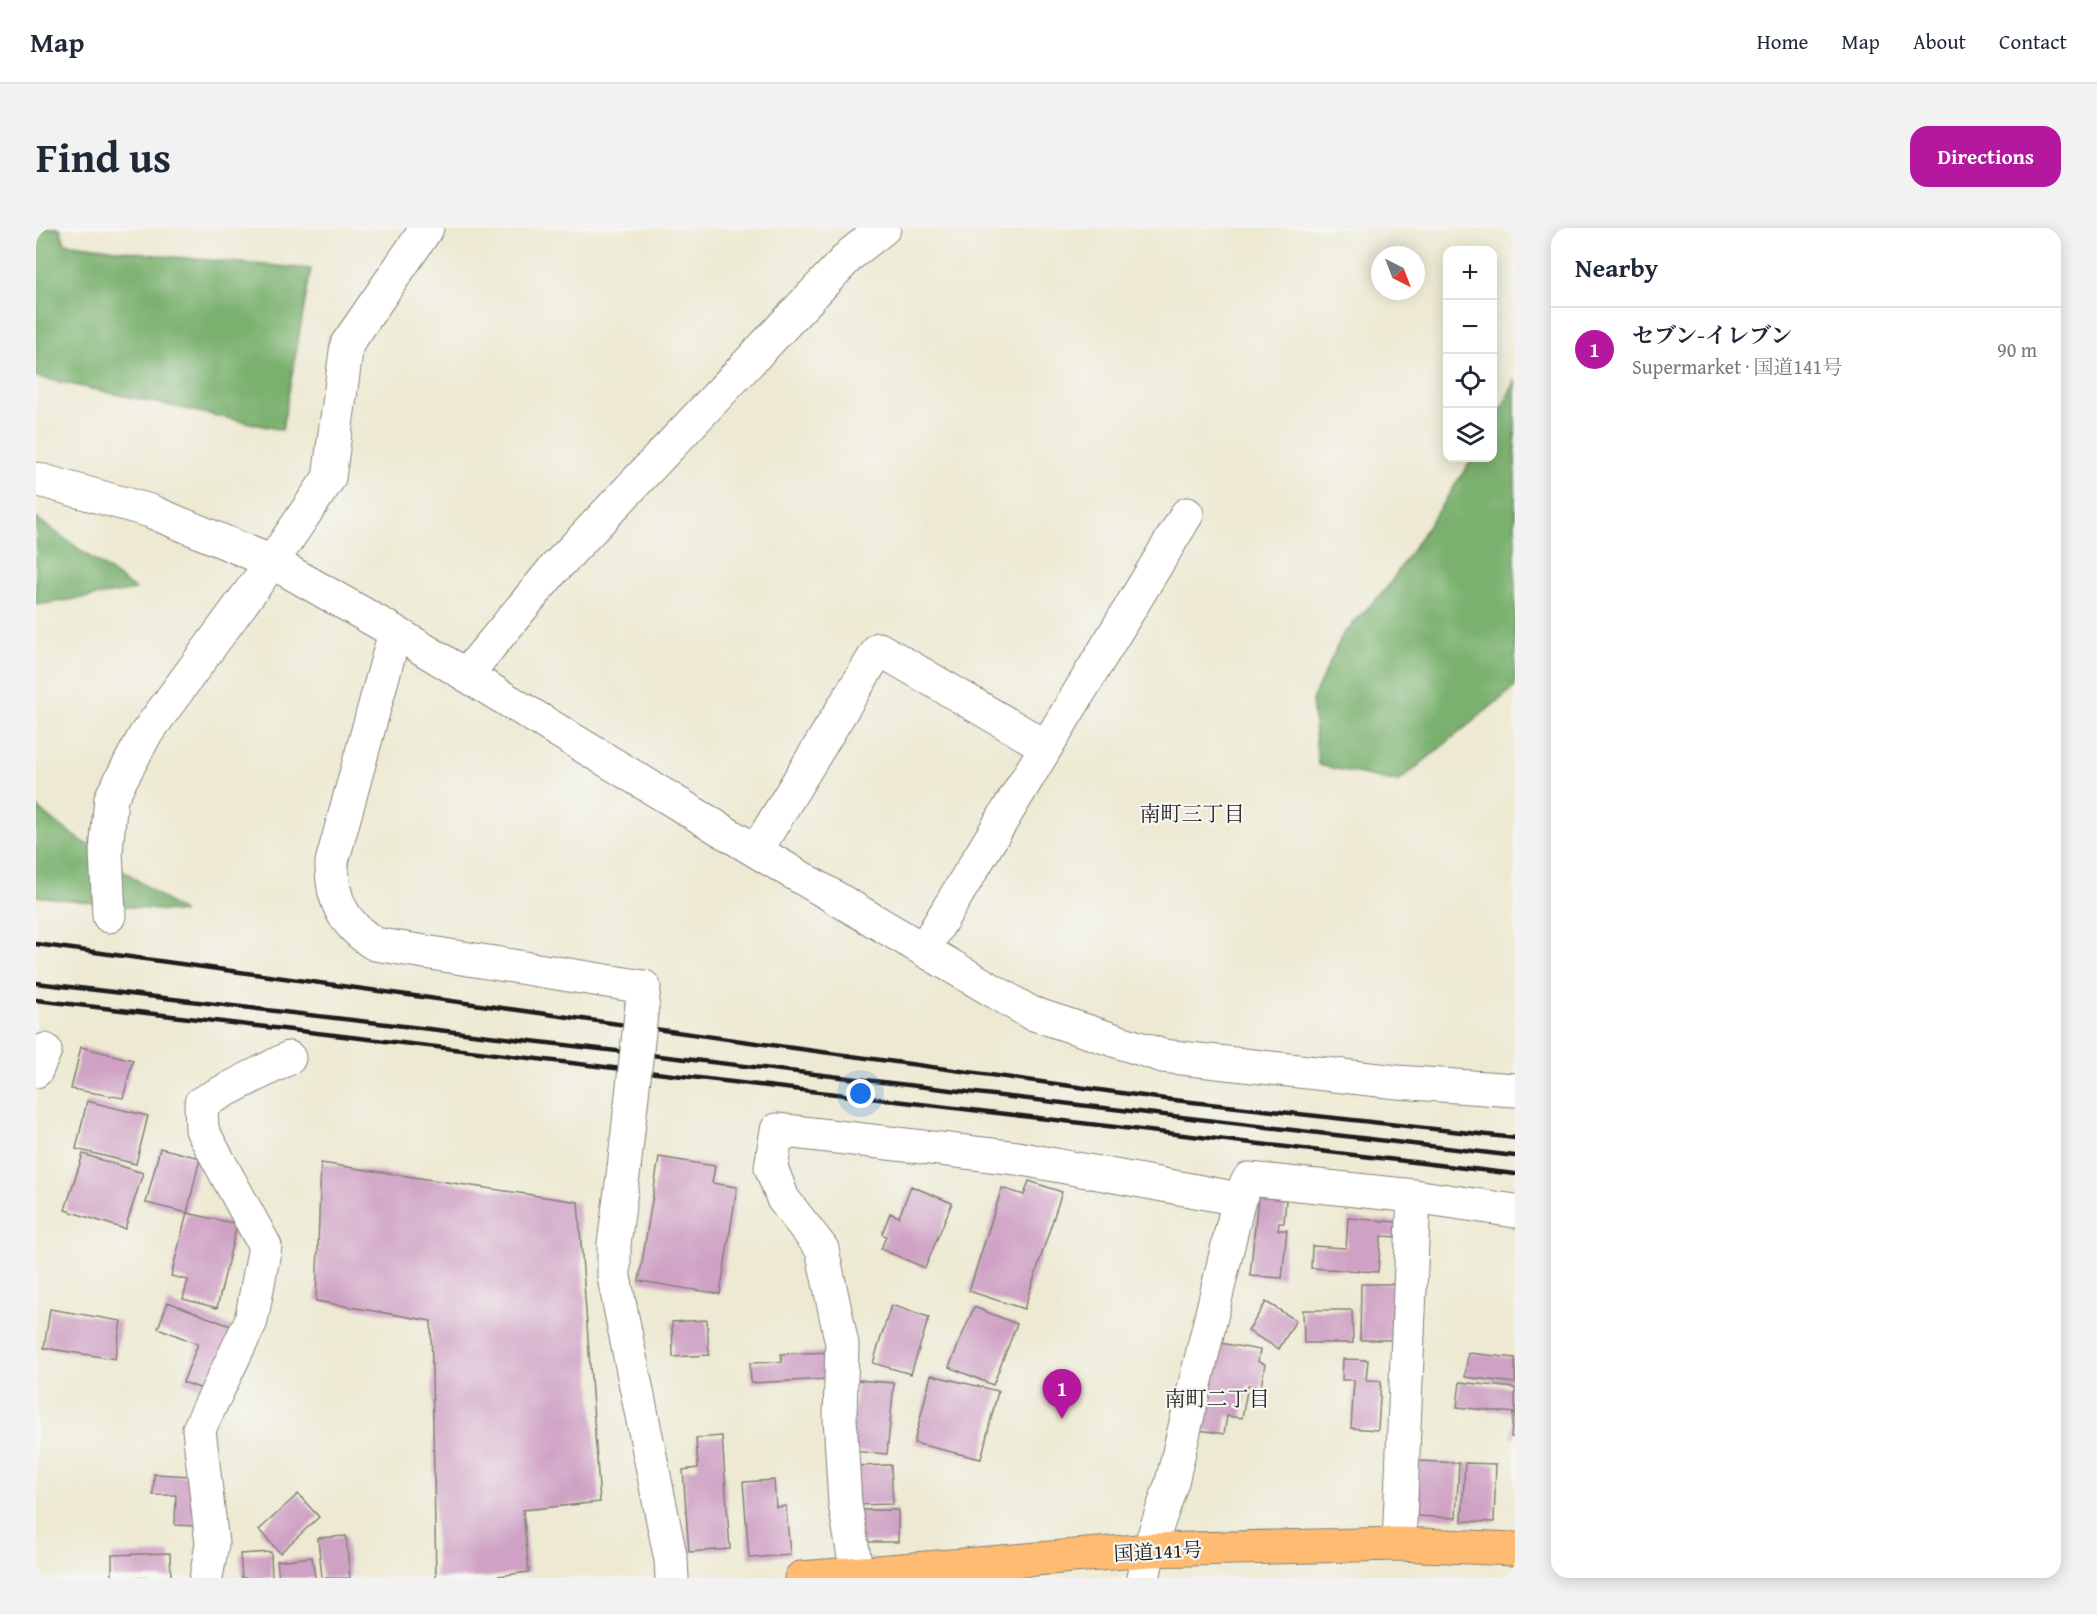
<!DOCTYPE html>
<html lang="en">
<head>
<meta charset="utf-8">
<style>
	body { margin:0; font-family:"Gentium Book Plus","Noto Serif JP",serif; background:#f2f2f3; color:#1f2937 }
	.controls { position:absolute; right:18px; top:18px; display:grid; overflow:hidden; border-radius:12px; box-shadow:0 3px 15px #0003 }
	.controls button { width:54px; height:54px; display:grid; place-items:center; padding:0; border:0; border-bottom:2px solid #e0e1e3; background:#fff; color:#1f2937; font:30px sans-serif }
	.compass { position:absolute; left:1335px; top:18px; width:54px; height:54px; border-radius:50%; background:#fff; box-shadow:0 3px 15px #0003; rotate:138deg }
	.you { position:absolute; left:825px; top:866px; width:21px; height:21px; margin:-15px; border:4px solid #fff; border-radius:50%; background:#1a73e8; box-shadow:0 0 0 9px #1a73e833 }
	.badge { display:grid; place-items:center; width:39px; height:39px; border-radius:50%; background:#b5179e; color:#fff; font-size:20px; font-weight:700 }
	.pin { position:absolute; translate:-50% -50px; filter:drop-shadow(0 2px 3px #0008) }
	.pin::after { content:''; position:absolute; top:32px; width:21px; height:18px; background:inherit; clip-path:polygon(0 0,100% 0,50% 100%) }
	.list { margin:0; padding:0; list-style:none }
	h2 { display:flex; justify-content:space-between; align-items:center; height:78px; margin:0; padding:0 24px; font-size:26px }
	h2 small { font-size:20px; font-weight:400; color:#747a83 }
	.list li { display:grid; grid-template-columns:39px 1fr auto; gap:18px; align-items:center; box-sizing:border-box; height:84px; padding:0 24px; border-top:2px solid #e0e1e3 }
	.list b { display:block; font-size:22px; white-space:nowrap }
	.list p { margin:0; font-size:20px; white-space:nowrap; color:#747a83 }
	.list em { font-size:20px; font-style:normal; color:#747a83 }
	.icon { flex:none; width:33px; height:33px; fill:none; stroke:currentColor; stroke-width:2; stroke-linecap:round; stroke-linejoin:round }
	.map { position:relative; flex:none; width:1479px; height:1350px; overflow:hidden; border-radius:18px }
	header { display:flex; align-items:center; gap:36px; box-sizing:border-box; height:84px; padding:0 30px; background:#fff; border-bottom:2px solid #e0e1e3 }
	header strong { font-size:28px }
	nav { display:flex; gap:33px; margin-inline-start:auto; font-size:21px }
	.intro { display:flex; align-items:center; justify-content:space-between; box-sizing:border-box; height:144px; padding:0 36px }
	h1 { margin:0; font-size:42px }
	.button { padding:15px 27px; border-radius:18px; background:#b5179e; color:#fff; font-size:21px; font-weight:700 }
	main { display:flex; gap:36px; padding:0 36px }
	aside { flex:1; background:#fff; border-radius:18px; box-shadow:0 3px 15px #0003 }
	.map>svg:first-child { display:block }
	.forest { fill:#7ab16e; stroke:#4b6645; stroke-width:1.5 }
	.building { fill:#cfa1c4 }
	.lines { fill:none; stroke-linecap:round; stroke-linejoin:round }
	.minor-casing { stroke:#848277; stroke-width:35 }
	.highway-casing { stroke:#848277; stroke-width:35 }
	.minor { stroke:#fff; stroke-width:33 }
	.highway { stroke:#febb71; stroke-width:33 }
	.rail { stroke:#1c1c1c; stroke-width:4.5 }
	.minor-bridge-casing { stroke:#848277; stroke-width:35; stroke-linecap:butt }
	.minor-bridge { stroke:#fff; stroke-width:33 }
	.labels { text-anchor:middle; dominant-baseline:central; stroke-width:4.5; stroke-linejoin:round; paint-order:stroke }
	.street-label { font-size:20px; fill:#1c1c1c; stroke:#f6f6f2 }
	.neighbourhood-label { font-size:21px; fill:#1c1c1c; stroke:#f6f6f2 }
</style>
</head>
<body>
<header>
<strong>Map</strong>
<nav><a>Home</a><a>Map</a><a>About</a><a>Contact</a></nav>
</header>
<div class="intro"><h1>Find us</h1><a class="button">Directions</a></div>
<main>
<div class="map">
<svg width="1479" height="1350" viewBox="0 0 1479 1350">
	<rect width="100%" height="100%" fill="#f6f6f2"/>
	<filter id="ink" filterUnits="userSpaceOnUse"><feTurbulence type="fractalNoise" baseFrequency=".0167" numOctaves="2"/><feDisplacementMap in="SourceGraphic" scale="12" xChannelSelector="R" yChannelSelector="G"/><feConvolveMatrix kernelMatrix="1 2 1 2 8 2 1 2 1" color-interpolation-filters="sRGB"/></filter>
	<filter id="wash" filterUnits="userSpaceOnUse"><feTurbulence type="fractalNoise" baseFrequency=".008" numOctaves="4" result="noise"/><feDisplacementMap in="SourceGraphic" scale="24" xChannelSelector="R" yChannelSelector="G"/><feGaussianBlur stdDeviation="1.35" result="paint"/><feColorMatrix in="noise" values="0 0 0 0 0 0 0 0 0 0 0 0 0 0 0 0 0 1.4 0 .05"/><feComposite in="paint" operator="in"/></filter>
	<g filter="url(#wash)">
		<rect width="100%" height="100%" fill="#ede9d2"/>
		<!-- forest -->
		<path class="forest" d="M0,0H24L29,15L128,28L275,41L246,202L0,149Z
			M1479,151V459L1362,554L1282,537L1276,472L1307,406L1350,361L1437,230H1456L1457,201Z
			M0,290L100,362L0,377Z
			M0,577L8,586L148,685L0,668Z"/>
		<g id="blocks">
			<!-- building -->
			<path class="building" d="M45,819L97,832L87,870L35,861Z
				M51,873L112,888L100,936L40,921Z
				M124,920L164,930L151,985L110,975Z
				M47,926L107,945L89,1001L29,982Z
				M623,929L679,938L676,955L701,959L684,1066L603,1053Z
				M285,935L542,974L564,1274L487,1282L493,1344L446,1350H400L395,1093L280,1073Z
				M993,953L1026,964L988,1081L933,1063L966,960L988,967Z
				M875,958L916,975L889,1040L845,1021L850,1008L846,1006L854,985L863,989Z
				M1222,969L1250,972L1248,995H1243L1242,1002H1251L1246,1050L1214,1048Z
				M151,985L201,996L181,1080L147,1071L152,1052L135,1048Z
				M1312,990L1361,994L1360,1009L1345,1008L1342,1044L1275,1040L1276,1018L1310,1020Z
				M1325,1056H1358L1357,1112H1324Z
				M132,1074L202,1101L177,1165L147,1154L162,1116L122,1100Z
				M1230,1074L1260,1092L1243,1121L1212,1103Z
				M855,1077L893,1089L875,1146L837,1135Z
				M938,1079L981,1096L957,1157L913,1139Z
				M14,1081L85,1093L79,1131L8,1120Z
				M1267,1082H1316L1317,1115H1268Z
				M671,1092L673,1127L637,1129L636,1094Z
				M1173,1113L1224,1122L1222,1134L1229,1136L1225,1159L1212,1157L1206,1190L1191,1188L1188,1206L1163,1202Z
				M794,1124L795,1151L715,1155L714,1135L746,1134L745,1126Z
				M1432,1125L1479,1130V1155L1429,1149Z
				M1307,1131L1332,1132L1330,1152L1345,1153L1342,1202L1315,1200L1318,1152H1306Z
				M895,1147L962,1163L945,1231L878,1215Z
				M821,1152L858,1155L851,1226L814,1223Z
				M1424,1154L1479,1160V1185L1421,1179Z
				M1477,1186H1479V1209H1475Z
				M686,1208L694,1321L653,1324L647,1242L662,1240L660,1210Z
				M1383,1233L1423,1235L1420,1290L1381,1288Z
				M1429,1235L1460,1236L1458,1294L1426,1293Z
				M855,1237L857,1276L817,1277L816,1238Z
				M118,1246L155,1248L159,1298L139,1297L140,1267H117Z
				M738,1252L740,1279L750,1278L754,1327L713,1330L707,1254Z
				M262,1266L283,1289L244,1325L223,1302Z
				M821,1282H862V1314H821Z
				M310,1308L314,1350H286L282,1310Z
				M235,1324L236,1350H206L204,1326Z
				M134,1325L135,1350H76V1327Z
				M276,1329L279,1350H243L241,1333Z"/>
		</g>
	</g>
	<g filter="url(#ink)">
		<use href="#blocks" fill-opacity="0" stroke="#848277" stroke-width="1.5"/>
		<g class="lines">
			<!-- minor casing -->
			<g class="minor-casing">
				<path id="minor" d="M0,251L114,283L236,334L359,404L720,623L995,785L1127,828L1361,854L1479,862
					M359,404L296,634C295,671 307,696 339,716L608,759L606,777
					M430,447L517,342L815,26L848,0
					M720,623L843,421L1009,518
					M73,688L70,623L75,570L109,507L236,334L293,250L311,116L391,0
					M888,721L1151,286
					M0,843L9,822
					M588,940L578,1016V1049L635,1332L636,1350
					M1363,1316L1378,968
					M821,1346L809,1276L804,1190L806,1116L786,1021L747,971L735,939L741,902L981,930L1203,971
					M170,1350L176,1316L163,1201L215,1093L229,1018L166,902L165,875L253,830
					M1107,1350L1113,1322L1136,1254L1203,971L1213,951L1378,968L1479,983"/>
			</g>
			<!-- highway casing -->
			<g class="highway-casing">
				<path id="highway" d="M765,1350L1113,1322L1363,1316L1479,1321"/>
			</g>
			<!-- minor -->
			<use href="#minor" class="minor"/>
			<!-- highway -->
			<use href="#highway" class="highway"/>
			<!-- rail -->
			<path class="rail" d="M0,716L1129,871L1479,910
				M0,755L1479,928
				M0,772L1479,946"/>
			<!-- minor-bridge casing -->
			<g class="minor-bridge-casing">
				<path id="minor-bridge" d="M588,940L606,777"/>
			</g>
			<!-- minor-bridge -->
			<use href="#minor-bridge" class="minor-bridge"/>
		</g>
	</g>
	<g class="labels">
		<!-- street labels -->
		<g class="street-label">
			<text transform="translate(1122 1323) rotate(-3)">国道141号</text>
		</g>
		<!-- neighbourhood labels -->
		<g class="neighbourhood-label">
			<text x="1156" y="585">南町三丁目</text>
			<text x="1181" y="1170">南町二丁目</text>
		</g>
	</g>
</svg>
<div class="controls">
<button>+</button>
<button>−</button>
<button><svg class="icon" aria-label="locate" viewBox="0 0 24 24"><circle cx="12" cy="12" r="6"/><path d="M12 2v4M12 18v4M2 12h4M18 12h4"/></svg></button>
<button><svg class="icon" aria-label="layers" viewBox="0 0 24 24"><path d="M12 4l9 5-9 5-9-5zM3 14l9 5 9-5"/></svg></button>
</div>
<svg class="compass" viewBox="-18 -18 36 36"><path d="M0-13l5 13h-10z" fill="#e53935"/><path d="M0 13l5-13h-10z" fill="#747a83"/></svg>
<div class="you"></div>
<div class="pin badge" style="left:1026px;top:1191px">1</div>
</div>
<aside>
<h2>Nearby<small></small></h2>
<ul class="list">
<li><span class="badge">1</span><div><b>セブン-イレブン</b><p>Supermarket · 国道141号</p></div><em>90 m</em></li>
</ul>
</aside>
</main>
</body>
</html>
